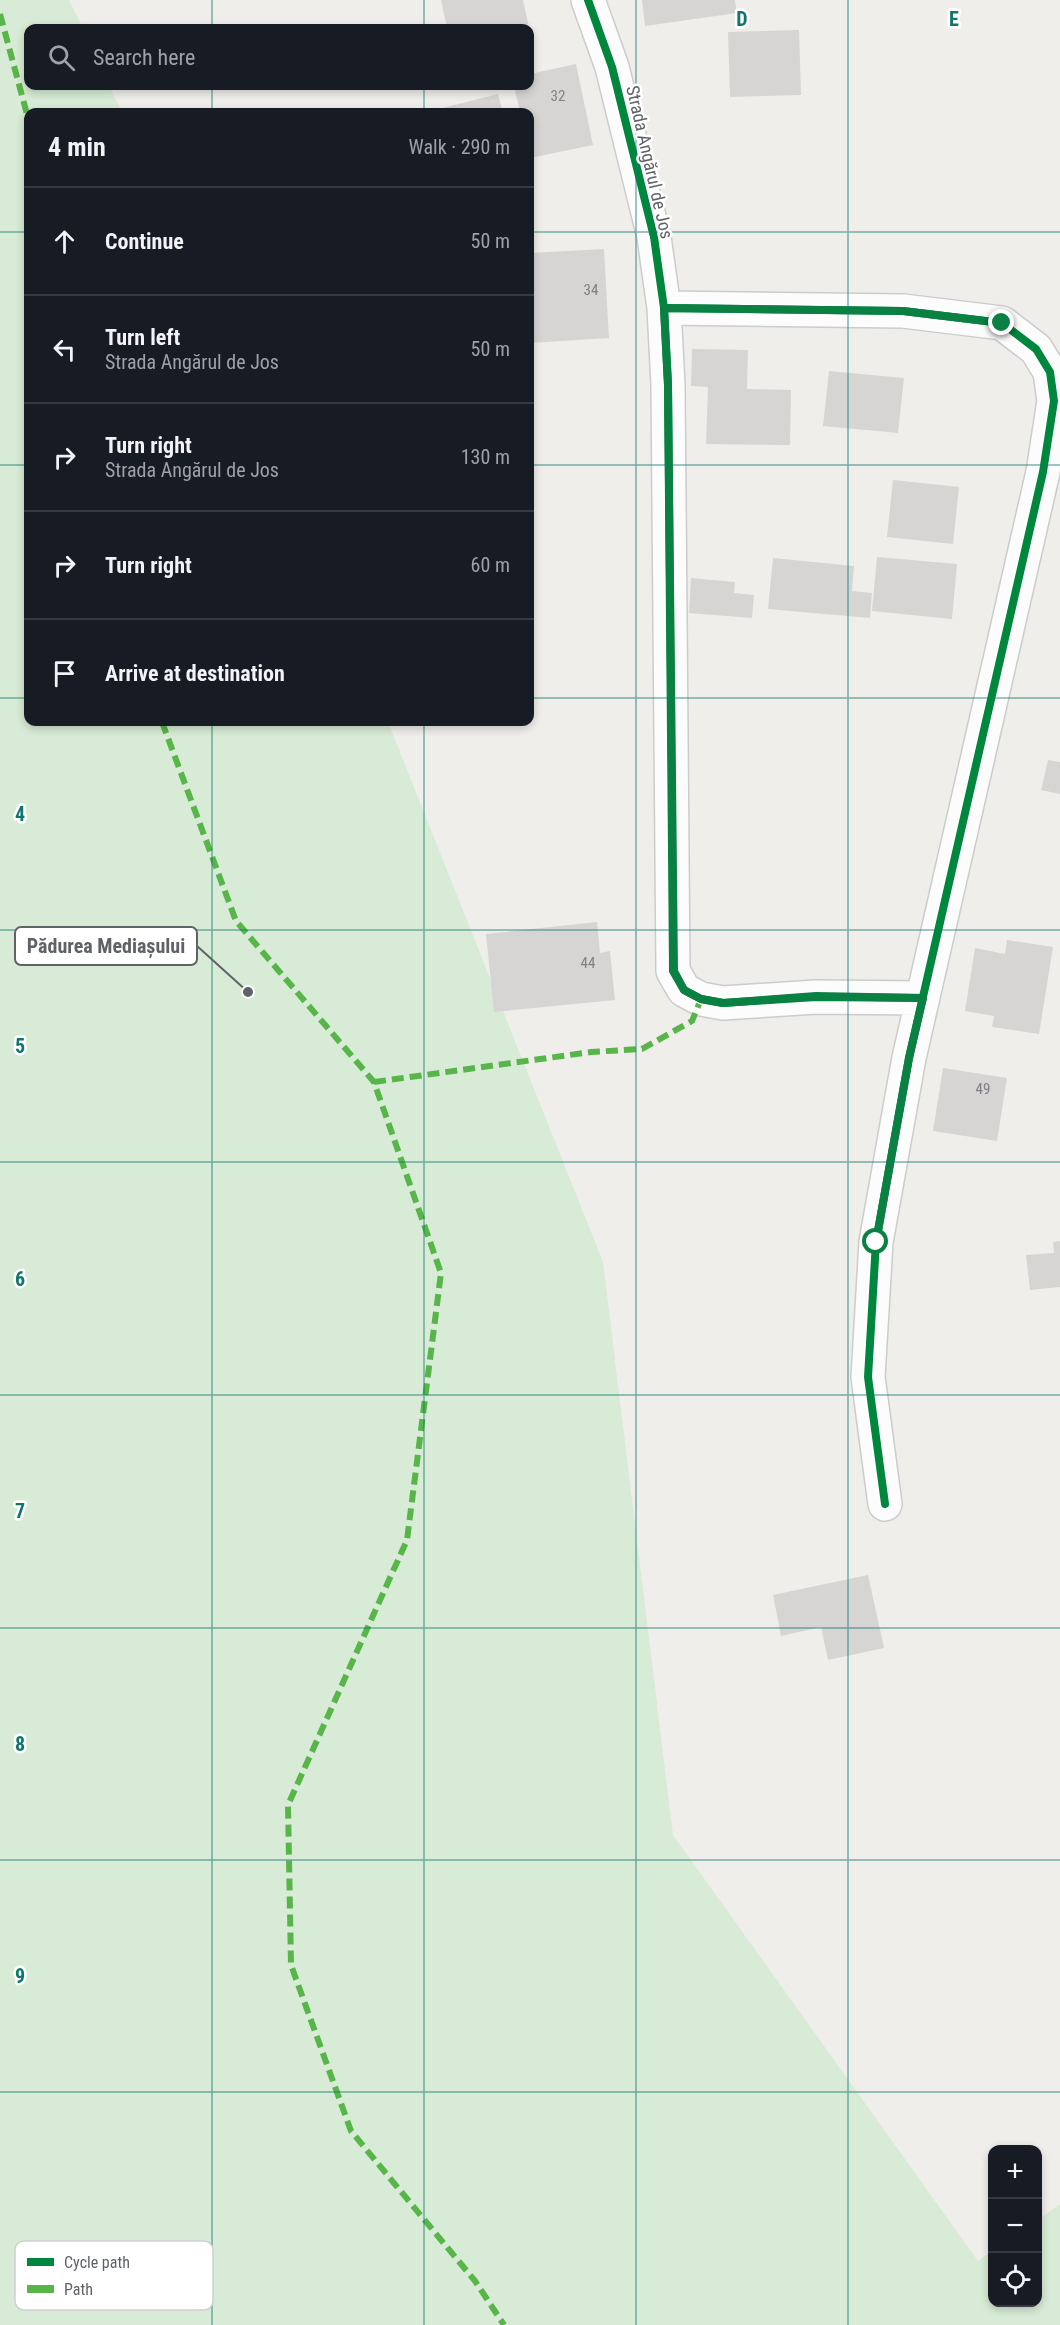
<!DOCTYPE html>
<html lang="en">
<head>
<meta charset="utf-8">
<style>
	body { margin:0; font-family:"Roboto Condensed",sans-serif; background:#242831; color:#f1f3f6 }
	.controls { position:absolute; right:18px; bottom:18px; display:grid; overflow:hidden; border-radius:12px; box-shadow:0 3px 9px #0003 }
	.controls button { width:54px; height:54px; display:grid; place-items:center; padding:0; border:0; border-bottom:2px solid #363941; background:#171b24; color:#f1f3f6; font:30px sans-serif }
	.stop { position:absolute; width:18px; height:18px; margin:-14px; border:4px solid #0b8043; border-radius:50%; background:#fff }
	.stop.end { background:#0b8043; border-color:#fff; box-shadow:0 2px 6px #0008 }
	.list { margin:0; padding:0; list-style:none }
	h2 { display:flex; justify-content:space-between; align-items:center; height:78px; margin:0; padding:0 24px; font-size:26px }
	h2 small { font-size:20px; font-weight:400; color:#9ea1a6 }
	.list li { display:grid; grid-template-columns:39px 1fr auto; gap:18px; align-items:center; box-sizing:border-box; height:108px; padding:0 24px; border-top:2px solid #363941 }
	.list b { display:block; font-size:22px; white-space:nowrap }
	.list p { margin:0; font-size:20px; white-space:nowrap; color:#9ea1a6 }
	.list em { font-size:20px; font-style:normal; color:#9ea1a6 }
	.icon { flex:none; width:33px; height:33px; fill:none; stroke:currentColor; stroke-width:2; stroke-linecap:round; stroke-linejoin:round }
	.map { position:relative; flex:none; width:1060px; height:2325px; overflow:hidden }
	.search { position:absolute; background:#171b24; box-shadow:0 3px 9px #0003; left:24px; top:24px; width:510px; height:66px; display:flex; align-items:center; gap:15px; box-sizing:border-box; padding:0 21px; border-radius:12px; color:#9ea1a6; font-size:22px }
	.panel { position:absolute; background:#171b24; box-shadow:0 3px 9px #0003; left:24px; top:108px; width:510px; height:618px; border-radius:12px }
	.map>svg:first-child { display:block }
	.green { fill:#d8ebd6 }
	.building { fill:#d6d5d3 }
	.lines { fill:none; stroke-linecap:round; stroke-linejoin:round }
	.minor-casing { stroke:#cbcccc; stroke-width:36 }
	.minor { stroke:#fdfcfc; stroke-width:33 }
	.quiet { stroke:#58b549; stroke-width:6; stroke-dasharray:12 6; stroke-linecap:butt }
	.cycleway-casing { stroke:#fff; stroke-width:11 }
	.cycleway { stroke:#00873e; stroke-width:8 }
	.route { stroke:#0b8043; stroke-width:8 }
	.grid { fill:none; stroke:#0f766e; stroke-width:1.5; stroke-opacity:0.55 }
	.labels { text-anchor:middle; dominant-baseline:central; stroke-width:5; stroke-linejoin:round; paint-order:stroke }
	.number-label { font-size:15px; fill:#7e8184 }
	.street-label { font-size:18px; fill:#5f6368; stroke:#fff }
	.key { fill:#fff; stroke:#cfd0d2; stroke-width:1.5 }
	.key-label { font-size:16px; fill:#5f6368 }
	.grid-label { font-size:20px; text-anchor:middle; font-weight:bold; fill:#0f766e; stroke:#fff; stroke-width:5; stroke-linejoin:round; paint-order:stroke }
	.leader { fill:none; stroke:#5f6368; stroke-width:2 }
	.callout-dot { fill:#5f6368; stroke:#fff; stroke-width:2 }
	.callout { fill:#fff; stroke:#5f6368; stroke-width:2 }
	.callout-label { font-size:20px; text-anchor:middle; font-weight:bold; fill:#5f6368 }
</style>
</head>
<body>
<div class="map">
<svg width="1060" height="2325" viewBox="0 0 1060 2325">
	<rect width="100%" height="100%" fill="#efeeea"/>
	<!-- green -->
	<path class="green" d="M0,0H69L83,28H28V86H109L122,112H28V722H388L603,1262L673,1835L978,2261L992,2251V2302H1038V2220L1060,2204V2325H0Z"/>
	<!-- building -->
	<path class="building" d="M441,0H523L529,28H447Z
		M642,0H735L737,13L645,26Z
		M799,30L801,95L730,97L728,32Z
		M576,64L593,145L530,158V112H520L514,86H530V74Z
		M498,94L503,112H427Z
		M604,249L609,338L530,343V253Z
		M692,349L748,350L747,389L791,390L790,445L706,444L708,387L691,386Z
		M829,371L904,378L898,433L823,426Z
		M893,480L959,487L953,544L887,537Z
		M877,557L957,564L952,619L872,611Z
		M773,558L854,566L852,591L872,593L870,618L768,609Z
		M691,578L735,582L734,593L754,595L752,618L689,613Z
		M1048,760L1060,762V794L1041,790Z
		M597,922L600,953L610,951L615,1000L494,1012L486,934Z
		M1007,940L1053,947L1039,1034L992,1027L994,1016L965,1011L975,948L1005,954Z
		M943,1068L1007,1078L997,1141L933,1131Z
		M1060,1241V1287L1030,1290L1026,1255L1054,1253L1053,1242Z
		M868,1575L884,1648L828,1660L821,1627L781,1636L773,1595Z"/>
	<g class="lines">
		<!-- minor casing -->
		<g class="minor-casing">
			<path id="minor" d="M588,0L612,67L654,237L664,308L668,385L673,971L684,990L701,999L723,1003L816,997L923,998
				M664,308L903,311L1002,323L1036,349L1050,372L1054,401L1043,472L909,1058L876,1242L868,1377L885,1504"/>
		</g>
		<!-- minor -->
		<use href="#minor" class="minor"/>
		<!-- quiet -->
		<path class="quiet" d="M0,14L28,118
			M162,722L236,921L374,1082L441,1273L407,1540L288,1805L291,1965L351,2131L475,2281L504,2325
			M374,1082L591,1052L642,1049L692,1021L701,999"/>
		<!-- cycleway casing -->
		<g class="cycleway-casing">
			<path id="cycleway" d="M588,0L612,67L654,237L664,308L668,385L673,971L684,990L701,999L723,1003L816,997L923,998
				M664,308L903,311L1002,323L1036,349L1050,372L1054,401L1043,472L909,1058L876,1242L868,1377L885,1504"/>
		</g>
		<!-- cycleway -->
		<use href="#cycleway" class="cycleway"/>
	</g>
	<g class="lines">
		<!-- route -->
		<path class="route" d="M876,1242L909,1058L923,998L816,996L723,1003L701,999L684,990L674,971L668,385L664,308L903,311L1002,323"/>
	</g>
	<!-- grid -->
	<path class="grid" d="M212,0V28M424,0V28M636,0V2325M848,0V2325M212,86V112M424,86V112M0,232H28M530,232H1060M0,465H28M530,465H1060M0,698H28M530,698H1060M212,722V2325M424,722V2325M0,930H1060M0,1162H1060M0,1395H1060M0,1628H1060M0,1860H1060M0,2092H1060"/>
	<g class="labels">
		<!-- number labels -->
		<g class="number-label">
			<text x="558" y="96">32</text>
			<text x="591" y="290">34</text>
			<text x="588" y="963">44</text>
			<text x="983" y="1089">49</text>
		</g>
		<!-- street labels -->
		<g class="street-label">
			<text transform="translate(650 162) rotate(77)">Strada Angărul de Jos</text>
		</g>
	</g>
	<!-- legend -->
	<rect x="15" y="2241" width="198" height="69" rx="9" class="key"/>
	<rect x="27" y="2258" width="27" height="8" fill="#00873e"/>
	<rect x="27" y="2285" width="27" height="8" fill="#58b549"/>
	<g class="key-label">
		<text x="64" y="2268">Cycle path</text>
		<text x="64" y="2295">Path</text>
	</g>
	<g class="grid-label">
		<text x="742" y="26">D</text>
		<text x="954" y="26">E</text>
		<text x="20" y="821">4</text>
		<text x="20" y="1053">5</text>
		<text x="20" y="1286">6</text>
		<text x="20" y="1518">7</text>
		<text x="20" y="1751">8</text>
		<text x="20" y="1983">9</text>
	</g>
	<!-- callouts -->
	<path class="leader" d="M248 992L197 946"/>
	<circle class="callout-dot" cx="248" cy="992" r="6"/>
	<rect class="callout" x="15" y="927" width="182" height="38" rx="6"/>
	<g class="callout-label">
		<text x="106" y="953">Pădurea Mediașului</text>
	</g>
</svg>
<div class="controls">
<button>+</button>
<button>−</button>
<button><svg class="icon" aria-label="locate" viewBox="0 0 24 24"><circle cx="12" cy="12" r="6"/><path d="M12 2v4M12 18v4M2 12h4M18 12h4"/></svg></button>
</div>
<div class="stop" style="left:876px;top:1242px"></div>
<div class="stop end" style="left:1002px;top:323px"></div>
<div class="search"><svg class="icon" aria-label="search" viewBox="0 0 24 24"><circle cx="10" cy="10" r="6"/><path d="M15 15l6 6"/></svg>Search here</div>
<section class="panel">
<h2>4 min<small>Walk · 290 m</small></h2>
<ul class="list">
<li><svg class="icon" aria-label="ahead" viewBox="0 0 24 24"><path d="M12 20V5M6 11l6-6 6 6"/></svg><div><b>Continue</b></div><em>50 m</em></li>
<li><svg class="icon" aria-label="left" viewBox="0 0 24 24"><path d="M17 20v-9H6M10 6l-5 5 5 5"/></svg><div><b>Turn left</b><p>Strada Angărul de Jos</p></div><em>50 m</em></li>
<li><svg class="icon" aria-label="right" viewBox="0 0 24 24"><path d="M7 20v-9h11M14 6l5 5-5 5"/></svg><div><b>Turn right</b><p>Strada Angărul de Jos</p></div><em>130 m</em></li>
<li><svg class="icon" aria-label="right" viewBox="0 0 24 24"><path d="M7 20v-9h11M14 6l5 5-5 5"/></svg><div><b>Turn right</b></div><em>60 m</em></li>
<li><svg class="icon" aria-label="arrive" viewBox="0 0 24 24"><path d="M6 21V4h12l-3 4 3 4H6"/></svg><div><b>Arrive at destination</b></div></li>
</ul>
</section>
</div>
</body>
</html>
